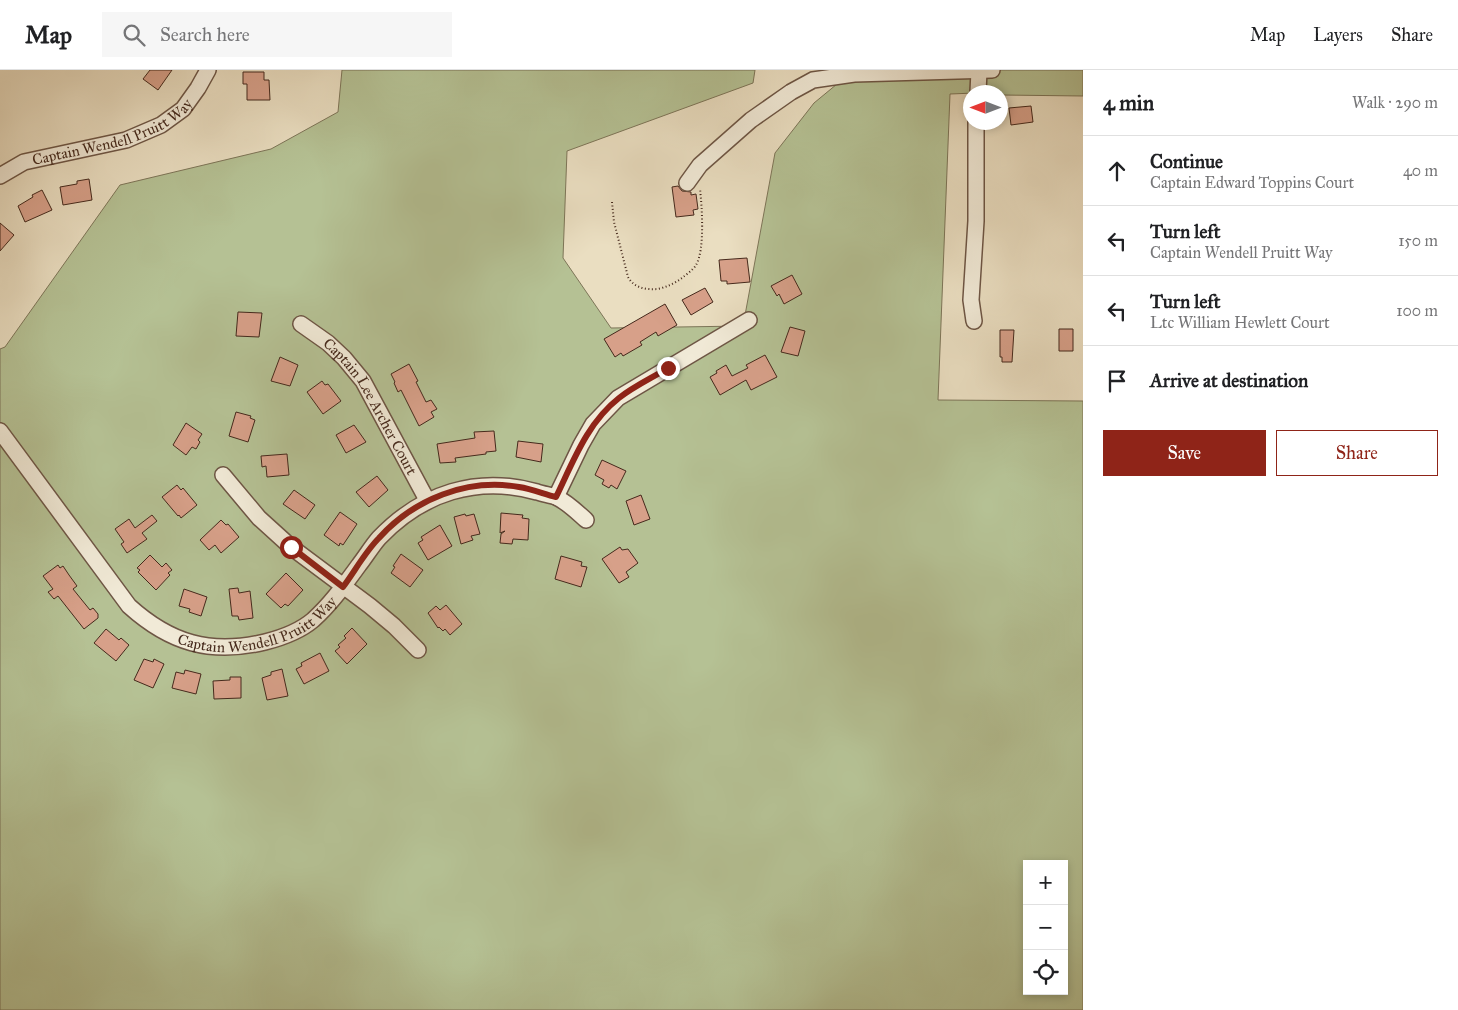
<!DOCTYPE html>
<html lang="en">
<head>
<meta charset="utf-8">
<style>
	body { margin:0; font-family:"IM FELL Great Primer",serif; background:#f6f6f6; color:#202124 }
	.controls { position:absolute; right:15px; bottom:15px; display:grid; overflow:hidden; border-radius:0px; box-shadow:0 2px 8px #0003 }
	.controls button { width:45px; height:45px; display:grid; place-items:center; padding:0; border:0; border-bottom:1px solid #e0e0e0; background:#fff; color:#202124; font:25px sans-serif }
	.compass { position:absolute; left:963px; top:15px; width:45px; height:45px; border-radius:50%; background:#fff; box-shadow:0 2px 8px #0003; rotate:270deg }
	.stop { position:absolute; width:15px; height:15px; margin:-11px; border:4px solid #8f2418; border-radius:50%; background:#fff }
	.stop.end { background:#8f2418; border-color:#fff; box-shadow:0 1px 5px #0008 }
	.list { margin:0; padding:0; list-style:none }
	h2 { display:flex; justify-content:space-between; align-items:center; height:65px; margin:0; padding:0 20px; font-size:21px }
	h2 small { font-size:16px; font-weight:400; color:#757577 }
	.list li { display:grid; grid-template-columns:32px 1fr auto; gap:15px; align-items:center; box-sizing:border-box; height:70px; padding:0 20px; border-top:1px solid #e0e0e0 }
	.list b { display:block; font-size:19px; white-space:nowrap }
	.list p { margin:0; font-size:16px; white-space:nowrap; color:#757577 }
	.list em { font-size:16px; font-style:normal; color:#757577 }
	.actions { display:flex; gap:10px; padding:15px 20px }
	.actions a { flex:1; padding:11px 0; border:1px solid #8f2418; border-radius:0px; text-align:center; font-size:18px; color:#8f2418 }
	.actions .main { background:#8f2418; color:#fff }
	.icon { flex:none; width:28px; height:28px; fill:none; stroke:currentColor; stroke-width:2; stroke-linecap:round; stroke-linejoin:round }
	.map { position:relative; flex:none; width:1083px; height:940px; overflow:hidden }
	header { display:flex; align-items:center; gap:30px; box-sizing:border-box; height:70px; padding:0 25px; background:#fff; border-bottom:1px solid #e0e0e0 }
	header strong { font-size:24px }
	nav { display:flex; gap:28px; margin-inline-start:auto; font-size:18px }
	.search { width:350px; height:45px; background:#f6f6f6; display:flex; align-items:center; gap:12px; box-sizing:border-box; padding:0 18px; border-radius:0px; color:#757577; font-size:19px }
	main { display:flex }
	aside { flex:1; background:#fff }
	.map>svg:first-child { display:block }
	.green { fill:#b5c194; stroke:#7d7558; fill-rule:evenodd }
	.building { fill:#d7a089; stroke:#45291c }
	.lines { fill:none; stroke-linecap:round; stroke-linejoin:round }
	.minor-casing { stroke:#6e5645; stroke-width:18 }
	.path { stroke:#45291c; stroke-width:2; stroke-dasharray:1 2.5; stroke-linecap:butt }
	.minor { stroke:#f1ead7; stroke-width:15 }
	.route { stroke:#8f2418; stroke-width:6 }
	.labels { text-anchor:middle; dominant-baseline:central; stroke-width:4; stroke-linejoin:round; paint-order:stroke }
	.street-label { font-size:15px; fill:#45291c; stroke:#f1ead7 }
</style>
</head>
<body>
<header>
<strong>Map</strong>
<div class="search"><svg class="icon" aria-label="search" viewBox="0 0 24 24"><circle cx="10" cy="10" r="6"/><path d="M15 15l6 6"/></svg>Search here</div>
<nav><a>Map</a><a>Layers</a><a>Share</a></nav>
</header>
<main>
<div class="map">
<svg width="1083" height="940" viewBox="0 0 1083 940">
	<rect width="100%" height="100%" fill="#eadec1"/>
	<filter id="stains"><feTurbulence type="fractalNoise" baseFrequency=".004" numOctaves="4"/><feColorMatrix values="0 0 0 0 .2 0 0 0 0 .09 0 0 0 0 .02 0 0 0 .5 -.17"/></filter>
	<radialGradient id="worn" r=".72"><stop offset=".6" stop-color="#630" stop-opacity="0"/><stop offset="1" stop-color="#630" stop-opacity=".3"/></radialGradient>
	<!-- green -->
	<path class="green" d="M342,0H755L753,13L567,81L563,188L611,258L743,256L775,83L814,33L854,0H1083V26L1001,25V22L950,24L938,330L1083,331V940H0V279L5,277L120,115L271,79L338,42ZM1027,794H1064V921H1027Z"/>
	<!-- building -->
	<path class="building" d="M150,0H172L158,20L143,9Z
		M243,2H264V10H269L270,30H247V14H243Z
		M1031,36L1033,52L1011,55L1009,38Z
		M89,109L92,130L63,135L60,117L77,114V111Z
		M678,116L682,121L691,122V125L696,124L698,139L693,140L694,145L676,147L672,117Z
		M42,120L52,140L25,152L18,136L33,127L32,125Z
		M0,153L14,165L0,181Z
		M747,188L750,212L727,214V211H721L719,190Z
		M792,205L802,224L784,234L779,224L777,226L771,216Z
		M705,218L713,232L691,245L682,230Z
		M665,234L677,255L658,266L656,262L640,272L642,275L623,286L621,283L615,287L604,269Z
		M238,242L262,243L259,267L236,266Z
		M790,257L805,261L798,286L781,282Z
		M1059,259H1073V281H1059Z
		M1000,260H1014L1012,292H1002V287H1000Z
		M765,285L777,307L751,320L746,310L720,325L710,307L717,303L716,301L726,295L732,306L748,298L746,295Z
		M280,287L298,295L290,316L271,311Z
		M409,294L418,311L416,312L426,332L431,330L437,339L431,342L434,347L419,356L401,320L398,322L394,313L395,312L391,304Z
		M322,311L325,315L328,314L341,331L323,344L307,322Z
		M236,342L251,346L250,348L255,350L248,372L229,366Z
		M186,353L202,364L198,370L200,372L196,379L192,377L186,385L173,375Z
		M354,355L366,372L346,383L336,365Z
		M494,361L496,381L486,382V384L455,388L456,392L440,393L437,374L475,368L474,362Z
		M518,371L543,374L541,392L516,387Z
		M287,384L289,405L267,407L266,396L262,397L261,386Z
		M602,390L626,401L617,419L611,415L609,418L602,414L604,410L595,405Z
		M377,406L388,420L369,437L356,422Z
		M177,415L181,420L183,418L197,435L181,448L179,445L178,446L162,427Z
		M294,420L315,435L305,449L283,434Z
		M641,425L650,449L634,455L626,431Z
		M340,442L357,454L343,475L340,473L339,476L324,465Z
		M501,443L523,445L522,448L529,449L528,470L513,469L512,474L500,473L501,464L505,461L500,463Z
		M465,444L466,446L474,444L480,464L471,466L473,470L461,474L454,447Z
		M152,445L157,451L142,463L147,469L127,483L121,474L124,472L115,459L129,449L135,458Z
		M221,450L226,455L228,454L239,467L221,483L215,475L209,480L200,470Z
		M440,455L452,476L428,490L418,473L423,470L421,467Z
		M620,477L622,480L628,479L638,493L626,502L629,507L619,513L602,489Z
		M401,484L423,500L410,517L391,503L395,497L393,496Z
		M150,485L162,497L166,493L172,500L168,503L170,505L156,520L138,502L140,500L137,498Z
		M561,486L582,492L581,496L587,497L581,517L555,509Z
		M58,495L60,498L63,496L69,505L77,516L73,519L90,540L93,538L98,544V548L84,559L58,526L54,529L48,522L53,519L43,506Z
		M286,503L303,520L288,536L285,534L281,538L266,524Z
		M238,518L239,523L250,521L253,548L239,550L238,546H232L229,519Z
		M184,519L207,527L201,546L189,542L190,539L179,536Z
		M446,535L462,554L450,565L445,559L443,561L439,557L438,558L428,543L436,536L440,540Z
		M352,558L367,574L347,594L335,581L340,577L338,575L346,568L344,566Z
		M106,559L119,570L121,568L129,575L116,591L94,573Z
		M320,583L329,601L304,614L296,599L302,596L301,593Z
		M144,589L153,592L154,589L164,594L153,618L134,610Z
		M282,599L288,626L267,630L262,608L271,605V602Z
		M185,600L201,604L196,624L172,618L176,602L184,604Z
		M230,607H241V628L214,629L213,611L230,610Z"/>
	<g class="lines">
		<!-- minor casing -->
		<g class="minor-casing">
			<g id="minor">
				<path d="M978,22L979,1"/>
				<path id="s1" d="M0,106L24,92L126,70L161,55L183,39L198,18L208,0"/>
				<path d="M687,113L700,95L751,50L791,22L813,10L854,4L992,0"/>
				<path d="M974,251L971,230L976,151V52"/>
				<path id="s2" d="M301,254L328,273L344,288L363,311L427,430"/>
				<path id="s3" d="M0,361L129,536C170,573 210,585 265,572C281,568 300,561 313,550C331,534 345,514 359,495C366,486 372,476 379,468C422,423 477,405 537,422C543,424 550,425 556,427C567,432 577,442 586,450"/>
				<path d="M223,405L259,448L291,477L370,536L394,556L418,580"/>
				<path d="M556,427L581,375L593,354L618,328L749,250"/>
			</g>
		</g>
		<!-- path -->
		<path class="path" d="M612,132L614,152L628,207C634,218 646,220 658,219C667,217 675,213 682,208C687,204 693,200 696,195C705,180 702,137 700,119"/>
		<!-- minor -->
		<use href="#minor" class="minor"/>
	</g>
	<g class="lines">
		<!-- route -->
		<path class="route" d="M291,477L343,517C355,501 365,482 379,468C414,429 467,408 519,417C532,419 544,424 556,427C573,392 587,353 619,328C634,316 652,308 668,298"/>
	</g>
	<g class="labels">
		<!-- street labels -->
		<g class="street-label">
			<text stroke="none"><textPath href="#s1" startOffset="122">Captain Wendell Pruitt Way</textPath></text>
			<text stroke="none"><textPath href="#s2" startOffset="110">Captain Lee Archer Court</textPath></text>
			<text stroke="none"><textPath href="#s3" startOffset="362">Captain Wendell Pruitt Way</textPath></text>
		</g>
	</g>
	<rect width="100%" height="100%" filter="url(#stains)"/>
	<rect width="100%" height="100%" fill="url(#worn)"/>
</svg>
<div class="controls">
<button>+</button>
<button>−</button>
<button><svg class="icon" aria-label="locate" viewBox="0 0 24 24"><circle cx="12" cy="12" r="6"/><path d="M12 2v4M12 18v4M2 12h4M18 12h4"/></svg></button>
</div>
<svg class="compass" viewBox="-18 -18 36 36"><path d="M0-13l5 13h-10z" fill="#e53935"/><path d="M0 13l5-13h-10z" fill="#757577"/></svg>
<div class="stop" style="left:291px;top:477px"></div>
<div class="stop end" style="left:668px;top:298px"></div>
</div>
<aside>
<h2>4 min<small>Walk · 290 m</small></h2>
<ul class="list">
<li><svg class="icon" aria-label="ahead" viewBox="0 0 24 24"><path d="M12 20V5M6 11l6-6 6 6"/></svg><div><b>Continue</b><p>Captain Edward Toppins Court</p></div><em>40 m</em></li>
<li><svg class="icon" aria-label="left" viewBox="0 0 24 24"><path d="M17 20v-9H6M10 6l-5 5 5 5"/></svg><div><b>Turn left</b><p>Captain Wendell Pruitt Way</p></div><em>150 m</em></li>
<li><svg class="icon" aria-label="left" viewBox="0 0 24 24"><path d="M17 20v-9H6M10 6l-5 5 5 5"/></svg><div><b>Turn left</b><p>Ltc William Hewlett Court</p></div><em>100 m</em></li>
<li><svg class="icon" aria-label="arrive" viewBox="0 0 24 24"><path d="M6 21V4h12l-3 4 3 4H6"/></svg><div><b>Arrive at destination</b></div></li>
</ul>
<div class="actions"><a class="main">Save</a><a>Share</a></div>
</aside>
</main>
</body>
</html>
